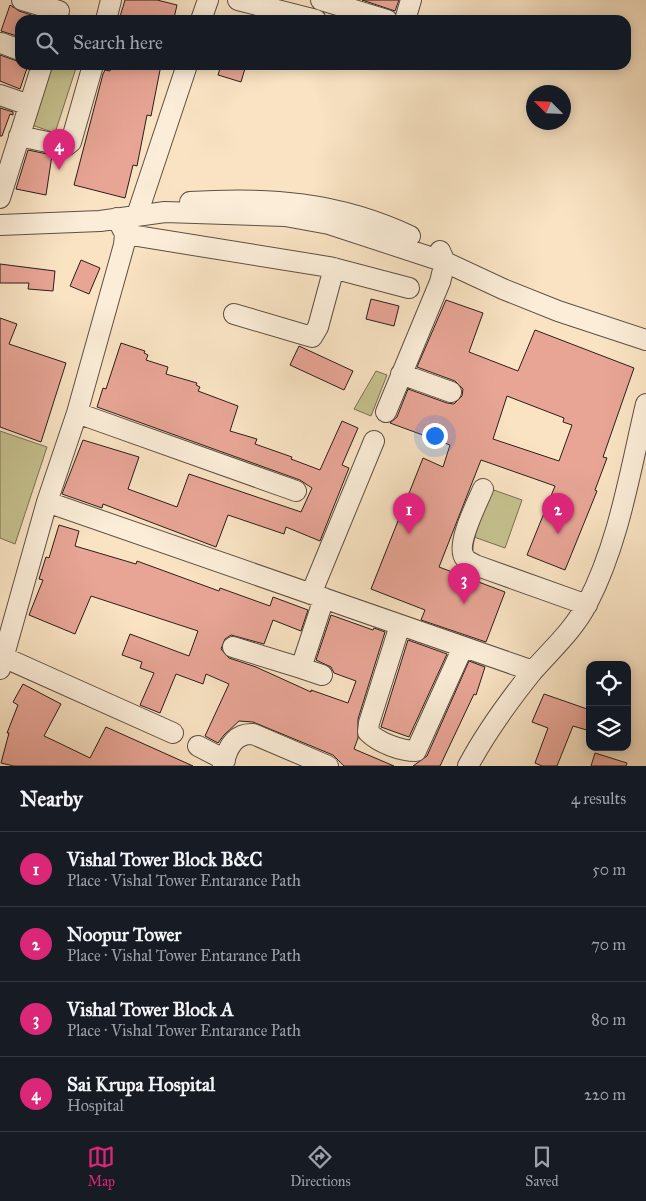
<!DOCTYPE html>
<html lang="en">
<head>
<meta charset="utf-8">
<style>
	body { margin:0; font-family:"IM FELL Great Primer",serif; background:#20242c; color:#f1f3f6 }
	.controls { position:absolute; right:15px; bottom:15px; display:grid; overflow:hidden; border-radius:10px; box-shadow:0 2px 12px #0003 }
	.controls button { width:45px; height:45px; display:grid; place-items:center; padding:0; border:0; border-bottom:1px solid #363941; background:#171b24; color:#f1f3f6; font:25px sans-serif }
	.compass { position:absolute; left:526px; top:85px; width:45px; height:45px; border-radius:50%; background:#171b24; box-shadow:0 2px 12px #0003; rotate:294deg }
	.you { position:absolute; left:434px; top:435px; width:18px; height:18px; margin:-12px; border:4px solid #fff; border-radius:50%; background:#1a73e8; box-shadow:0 0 0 8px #1a73e833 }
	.badge { display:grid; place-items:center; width:32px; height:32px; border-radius:50%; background:#db2777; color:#fff; font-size:16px; font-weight:700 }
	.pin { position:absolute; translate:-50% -41px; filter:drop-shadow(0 1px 2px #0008) }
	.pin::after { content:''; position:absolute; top:26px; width:18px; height:15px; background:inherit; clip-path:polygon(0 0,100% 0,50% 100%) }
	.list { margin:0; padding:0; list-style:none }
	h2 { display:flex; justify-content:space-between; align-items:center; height:65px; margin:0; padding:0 20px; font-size:21px }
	h2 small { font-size:16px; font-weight:400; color:#9ea1a6 }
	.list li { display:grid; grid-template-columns:32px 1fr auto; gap:15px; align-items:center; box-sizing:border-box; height:75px; padding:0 20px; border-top:1px solid #363941 }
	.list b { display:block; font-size:19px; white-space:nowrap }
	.list p { margin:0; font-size:16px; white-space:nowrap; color:#9ea1a6 }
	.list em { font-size:16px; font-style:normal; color:#9ea1a6 }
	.icon { flex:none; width:28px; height:28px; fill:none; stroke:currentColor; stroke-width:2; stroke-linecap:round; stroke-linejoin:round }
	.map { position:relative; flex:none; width:646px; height:766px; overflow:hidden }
	.search { position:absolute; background:#171b24; box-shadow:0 2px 12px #0003; left:15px; right:15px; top:15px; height:55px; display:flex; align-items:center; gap:12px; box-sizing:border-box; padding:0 18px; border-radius:15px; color:#9ea1a6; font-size:19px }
	.sheet { height:365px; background:#171b24 }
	nav { display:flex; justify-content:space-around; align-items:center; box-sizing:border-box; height:70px; border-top:1px solid #363941; background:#171b24; font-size:14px; color:#9ea1a6 }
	nav a { display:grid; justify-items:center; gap:2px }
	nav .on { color:#db2777 }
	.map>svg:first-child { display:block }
	.green { fill:#c5c18e; stroke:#787054 }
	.building { fill:#e8a596; stroke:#2a1f19; fill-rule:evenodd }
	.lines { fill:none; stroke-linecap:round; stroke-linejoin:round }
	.minor-casing { stroke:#5e5044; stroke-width:22 }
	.minor { stroke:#fbedd8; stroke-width:20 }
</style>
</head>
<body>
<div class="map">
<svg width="646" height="766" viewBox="0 0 646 766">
	<rect width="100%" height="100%" fill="#f9e3c3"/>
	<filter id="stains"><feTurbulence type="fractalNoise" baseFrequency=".004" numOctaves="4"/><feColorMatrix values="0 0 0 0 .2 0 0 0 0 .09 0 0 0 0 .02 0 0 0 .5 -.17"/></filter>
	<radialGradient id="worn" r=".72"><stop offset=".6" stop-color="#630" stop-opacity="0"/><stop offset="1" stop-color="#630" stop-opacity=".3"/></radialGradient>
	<!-- green -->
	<path class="green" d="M48,65H77L55,133L29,124Z
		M376,371L387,375L371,416L354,409Z
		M0,431L47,447L15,544L0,538Z
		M491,489L522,500L505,548L474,537Z"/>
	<!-- building -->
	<path class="building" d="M125,0H157L177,5L174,18L170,17L169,20H119Z
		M362,0H399L395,11Z
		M10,5L19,11L47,20H20V37L1,31Z
		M0,55L20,62V65H28L20,89L0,81Z
		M112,65H161L151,116L147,115L137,166L133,165L125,198L74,185L103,74L105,70L110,71Z
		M221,65H246L241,82L218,75Z
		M0,108L13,112V115L10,114L2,136H0Z
		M28,150L52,155L46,195L16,189Z
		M81,260L100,268L89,294L70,286Z
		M0,264L55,271L53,291L28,289L29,283H0Z
		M371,299L399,306L394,326L366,319Z
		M446,300L483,313L469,352L518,371L535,330L634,368L603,457L607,458L595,490L597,491L565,570L527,555L555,486L481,460L439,567L505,592L486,642L421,620L425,610L371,589L423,458L443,467L450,445L390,423L397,417L408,389L447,403L454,404L462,396L463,389L455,381L417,367ZM507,396L564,418L563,422L572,425L559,461L493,439Z
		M0,318L17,324L9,344L66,363L41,442L0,427Z
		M121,343L145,351L144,353L148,355L146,360L168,367L166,374L197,383L196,385L200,387L198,391L238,406L230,431L257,439L255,444L292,457L291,459L320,470L342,421L358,428L342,465L349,468L320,541L286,527L284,534L228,515L216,547L103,504L102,508L62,494L83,440L139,457L128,489L177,507L189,474L301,512L312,488L300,480L97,407L103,388L106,389Z
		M299,346L353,371L344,390L290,365Z
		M59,525L79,531L75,546L136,564L137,561L219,591L220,588L270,606L273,597L308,610L301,631L273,620L264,644L231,635L225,639L221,649L229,658L256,667L311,692V690L348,703L356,681L334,673L331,667L316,660L331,615L373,630L374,628L385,632L358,719V738L354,749L394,766H344L333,755L253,722L239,721L224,735L218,743L205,736L229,684L206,674L203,684L176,674L160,713L140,705L154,673L140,668L142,662L122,655L130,634L189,656L198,631L91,596L75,634L29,615L43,580L39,579L46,557L49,558Z
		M408,640L447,654L409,737L381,727Z
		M469,661L485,667L476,695L474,694L440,766H413L427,756Z
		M23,684L61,704L44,736L59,743L90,758L106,727L193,766H14L1,763L9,733H7L18,705L13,702Z
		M544,694L590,710V731L573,726L557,766H542L535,763L548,728L532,722Z
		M595,753L627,763L626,766H591Z"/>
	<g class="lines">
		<!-- minor casing -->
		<g class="minor-casing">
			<path id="minor" d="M22,0L59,11
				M238,0L316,20
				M321,0L387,20
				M106,20L111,0
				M201,20L208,0
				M405,20L411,0
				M1,43L20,50
				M0,95L29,105
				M19,136L66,146L71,142L93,65
				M0,198L42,65
				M190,202C268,197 338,202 410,236
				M137,215L187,65
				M0,225L100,221L165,212L285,216L329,224L445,262L503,289L558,311L646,340
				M125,234L329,267L409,288
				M234,314L312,337L318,327L334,268
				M401,374L451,392
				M386,412L440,282L445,262L440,251
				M77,413L296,491
				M483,489C477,503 455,546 465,558C467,561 472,563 475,565L587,605
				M47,502L533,671
				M311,594L374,441
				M400,625L369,723L368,732C379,743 401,751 416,751L463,647
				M233,647L301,668L324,598
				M3,657L173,733
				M301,668L322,675
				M0,669L47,502L77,413L124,245L125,234L117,218
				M198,746L225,760
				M223,766C227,748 234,733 253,734L328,766
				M468,766C486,732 508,702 532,672C551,650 573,631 587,604C619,543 630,471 646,404"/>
		</g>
		<!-- minor -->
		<use href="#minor" class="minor"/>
	</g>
	<rect width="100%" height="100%" filter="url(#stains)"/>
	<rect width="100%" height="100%" fill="url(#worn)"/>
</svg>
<div class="controls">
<button><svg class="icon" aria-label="locate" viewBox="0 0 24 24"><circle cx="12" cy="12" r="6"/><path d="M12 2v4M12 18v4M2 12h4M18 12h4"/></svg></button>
<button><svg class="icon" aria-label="layers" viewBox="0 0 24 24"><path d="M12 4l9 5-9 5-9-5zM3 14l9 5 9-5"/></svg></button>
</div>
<svg class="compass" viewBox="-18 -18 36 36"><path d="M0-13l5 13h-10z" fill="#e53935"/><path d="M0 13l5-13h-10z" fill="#9ea1a6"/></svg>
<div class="you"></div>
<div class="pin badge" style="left:409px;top:534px">1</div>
<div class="pin badge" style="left:558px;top:534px">2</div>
<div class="pin badge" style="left:464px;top:604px">3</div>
<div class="pin badge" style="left:59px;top:170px">4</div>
<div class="search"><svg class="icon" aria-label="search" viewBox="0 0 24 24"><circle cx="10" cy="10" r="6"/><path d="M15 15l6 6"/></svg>Search here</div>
</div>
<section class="sheet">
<h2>Nearby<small>4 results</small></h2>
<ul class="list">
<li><span class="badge">1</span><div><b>Vishal Tower Block B&amp;C</b><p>Place · Vishal Tower Entarance Path</p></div><em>50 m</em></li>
<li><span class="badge">2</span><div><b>Noopur Tower</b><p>Place · Vishal Tower Entarance Path</p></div><em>70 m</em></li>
<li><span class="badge">3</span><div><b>Vishal Tower Block A</b><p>Place · Vishal Tower Entarance Path</p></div><em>80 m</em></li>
<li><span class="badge">4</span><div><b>Sai Krupa Hospital</b><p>Hospital</p></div><em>220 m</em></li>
</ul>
</section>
<nav>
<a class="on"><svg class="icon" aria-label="map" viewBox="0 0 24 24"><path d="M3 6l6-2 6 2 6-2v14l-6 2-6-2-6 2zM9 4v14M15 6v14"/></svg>Map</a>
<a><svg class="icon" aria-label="directions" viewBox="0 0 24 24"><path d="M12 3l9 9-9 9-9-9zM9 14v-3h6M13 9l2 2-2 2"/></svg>Directions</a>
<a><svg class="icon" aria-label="saved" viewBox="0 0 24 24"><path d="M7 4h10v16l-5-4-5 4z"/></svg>Saved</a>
</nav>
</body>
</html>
